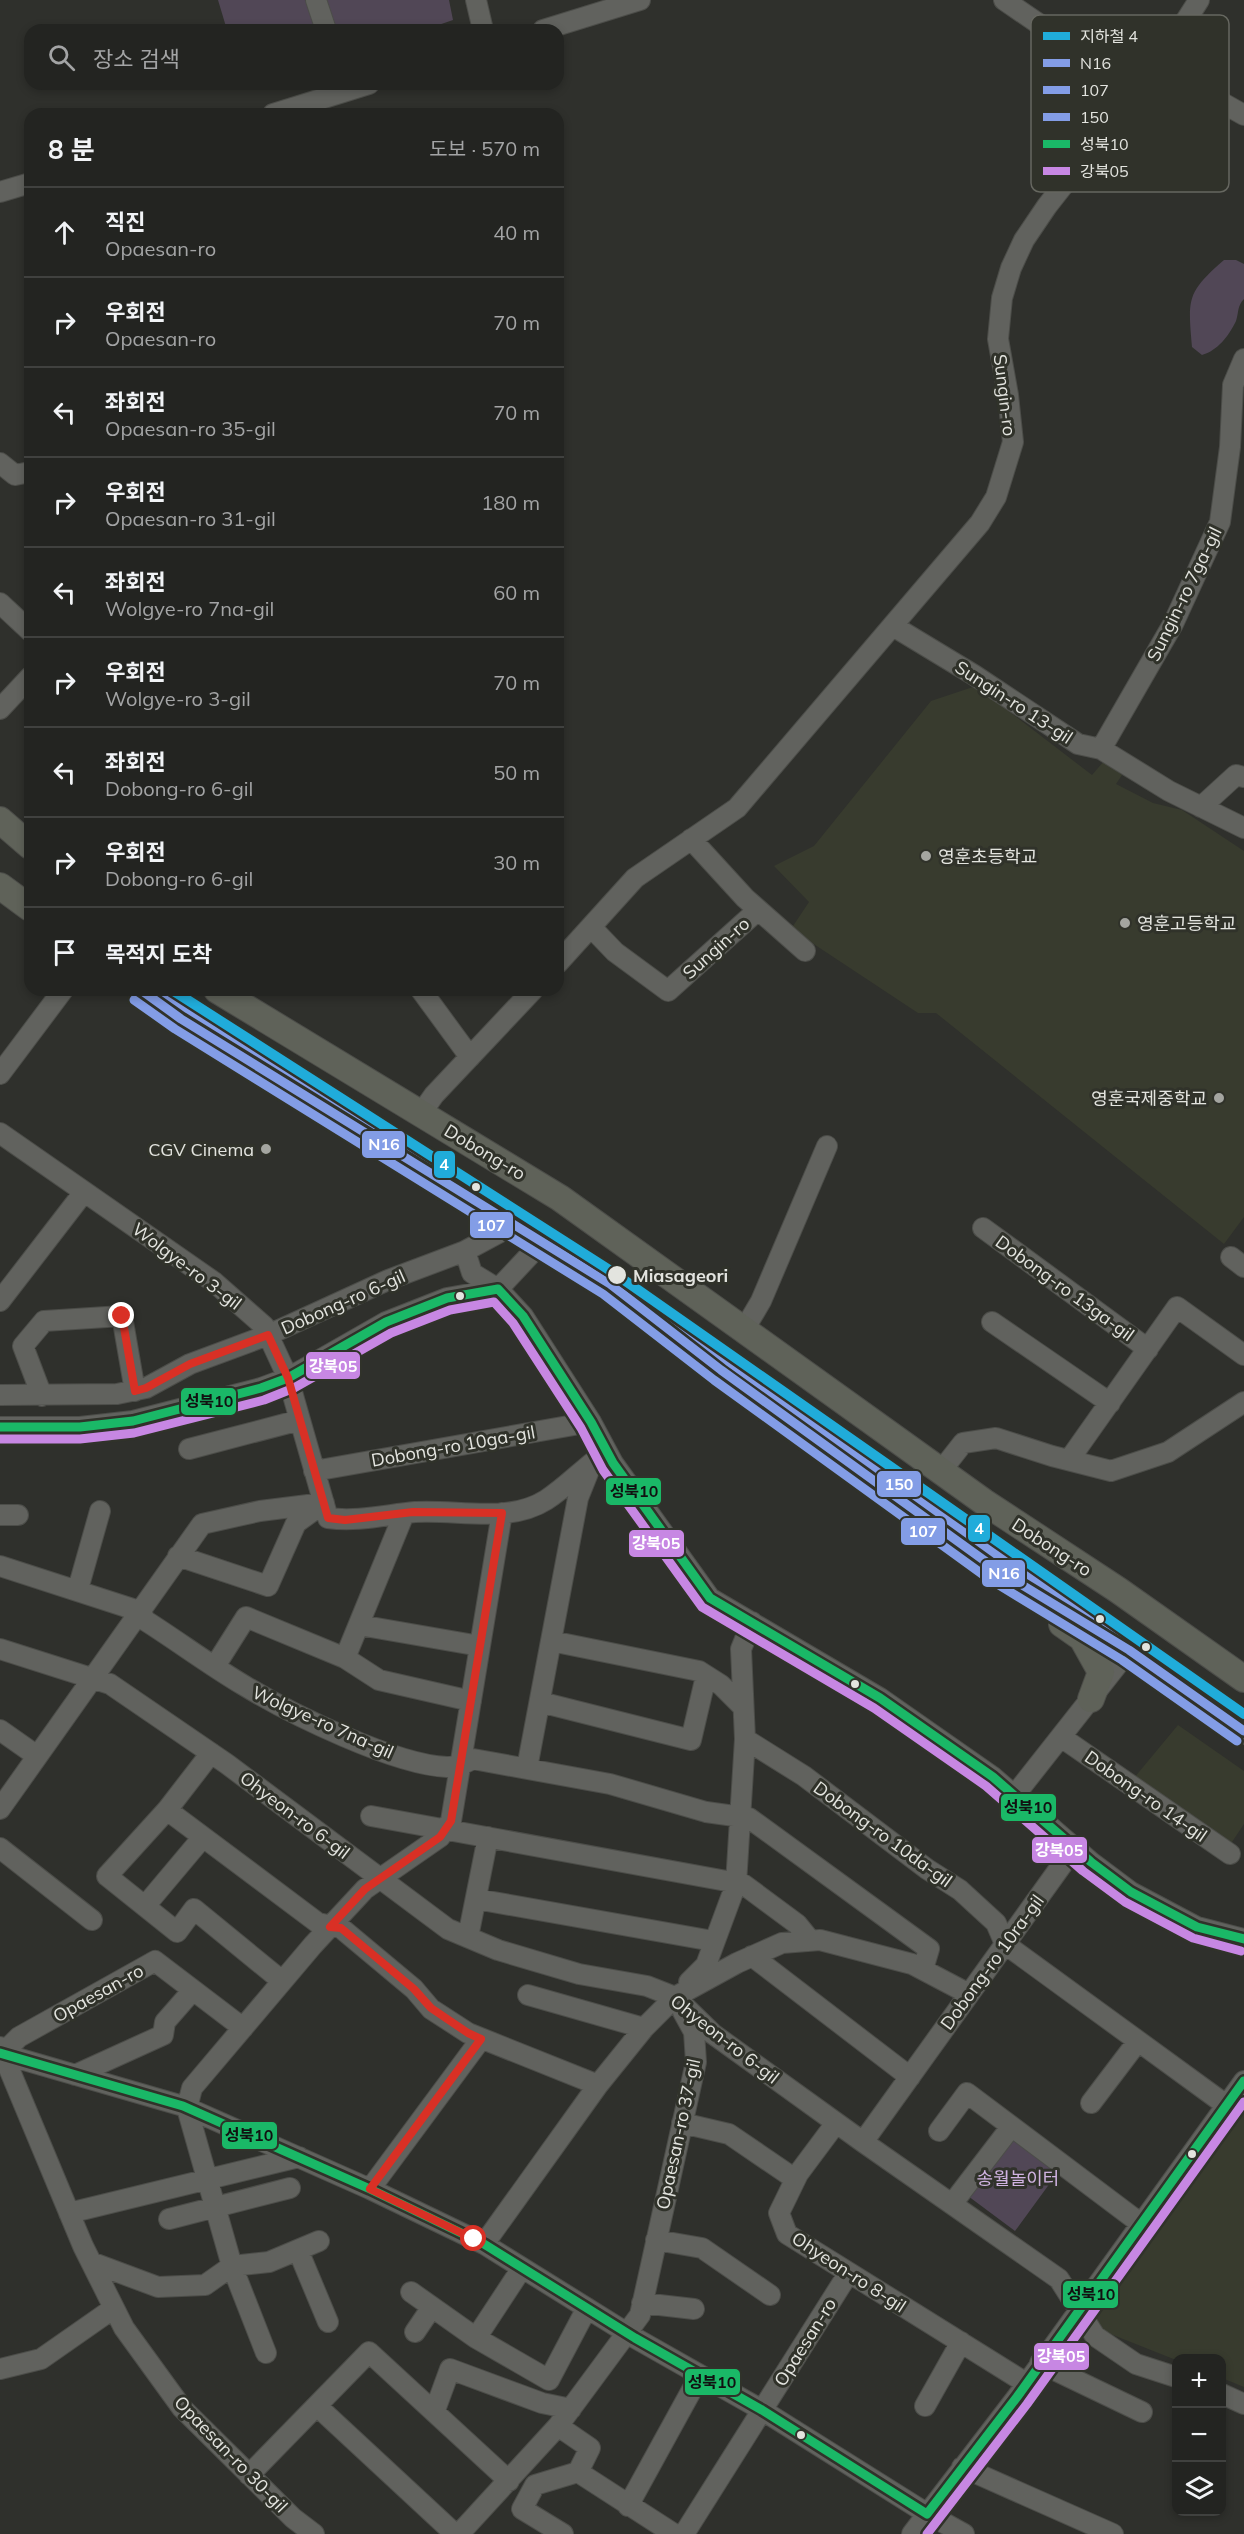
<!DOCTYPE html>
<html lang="ko">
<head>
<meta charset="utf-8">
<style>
	body { margin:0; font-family:Mulish,"Noto Sans KR",sans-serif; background:#2b2c2a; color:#f1f3f6 }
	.controls { position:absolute; right:18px; bottom:18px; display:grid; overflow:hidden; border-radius:12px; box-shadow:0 3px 9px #0003 }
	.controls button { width:54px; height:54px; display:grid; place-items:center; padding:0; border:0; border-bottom:2px solid #40413f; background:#232421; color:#f1f3f6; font:30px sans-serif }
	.stop { position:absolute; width:18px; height:18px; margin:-14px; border:4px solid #d93025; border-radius:50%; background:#fff }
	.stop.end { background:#d93025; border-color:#fff; box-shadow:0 2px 6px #0008 }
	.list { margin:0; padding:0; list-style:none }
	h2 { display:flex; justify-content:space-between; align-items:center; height:78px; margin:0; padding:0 24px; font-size:26px }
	h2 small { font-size:20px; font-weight:400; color:#a3a4a5 }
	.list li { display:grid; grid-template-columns:39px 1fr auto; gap:18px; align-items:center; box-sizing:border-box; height:90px; padding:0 24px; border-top:2px solid #40413f }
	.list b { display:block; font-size:22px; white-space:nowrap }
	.list p { margin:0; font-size:20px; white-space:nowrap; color:#a3a4a5 }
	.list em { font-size:20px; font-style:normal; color:#a3a4a5 }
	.icon { flex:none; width:33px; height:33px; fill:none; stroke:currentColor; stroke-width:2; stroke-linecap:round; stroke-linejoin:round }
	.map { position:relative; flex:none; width:1244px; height:2534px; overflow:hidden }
	.search { position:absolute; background:#232421; box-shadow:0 3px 9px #0003; left:24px; top:24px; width:540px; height:66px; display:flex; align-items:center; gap:15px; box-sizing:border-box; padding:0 21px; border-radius:18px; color:#a3a4a5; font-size:22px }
	.panel { position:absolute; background:#232421; box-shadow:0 3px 9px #0003; left:24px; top:108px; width:540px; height:888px; border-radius:18px }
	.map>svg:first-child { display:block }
	.built { fill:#383b2e }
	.green { fill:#514756 }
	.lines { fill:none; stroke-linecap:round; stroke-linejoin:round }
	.minor-casing { stroke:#4c4d49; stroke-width:22 }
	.major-casing { stroke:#4c4d49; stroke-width:28 }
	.minor { stroke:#61625e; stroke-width:20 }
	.major { stroke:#5f6259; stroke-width:26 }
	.bus-1-casing { stroke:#30322a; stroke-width:14 }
	.bus-2-casing { stroke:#30322a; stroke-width:14 }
	.bus-3-casing { stroke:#30322a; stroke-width:14 }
	.bus-4-casing { stroke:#30322a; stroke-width:14 }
	.bus-5-casing { stroke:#30322a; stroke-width:14 }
	.bus-1 { stroke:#839de6; stroke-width:9 }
	.bus-2 { stroke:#839de6; stroke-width:9 }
	.bus-3 { stroke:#839de6; stroke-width:9 }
	.bus-4 { stroke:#1ab867; stroke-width:9 }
	.bus-5 { stroke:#c787e3; stroke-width:9 }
	.metro-1-casing { stroke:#30322a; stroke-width:15 }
	.metro-1 { stroke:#20acda; stroke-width:10 }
	.route { stroke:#d93025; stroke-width:8 }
	.poi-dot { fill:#a4a5a0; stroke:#30322a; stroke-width:2 }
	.bus-dot { fill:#e3e4df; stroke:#30322a; stroke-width:2 }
	.labels { text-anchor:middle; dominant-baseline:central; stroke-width:6; stroke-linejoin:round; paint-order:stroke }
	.street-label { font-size:18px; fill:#e3e4df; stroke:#30322a }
	.poi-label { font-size:18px; fill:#e3e4df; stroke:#30322a; text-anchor:start }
	.stop-label { font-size:18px; font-weight:bold; fill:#e3e4df; stroke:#30322a; text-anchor:start }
	.park-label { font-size:18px; fill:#d0b3e1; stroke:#30322a }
	.key { fill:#30322a; stroke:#666760; stroke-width:1.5 }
	.key-label { font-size:16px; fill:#e3e4df }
	.line-badge { stroke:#30322a; stroke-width:2 }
	.badge-label { font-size:16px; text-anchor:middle; font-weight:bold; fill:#fff }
	.pale-badge-label { font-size:16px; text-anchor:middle; font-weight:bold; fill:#111 }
</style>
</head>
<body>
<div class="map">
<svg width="1244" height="2534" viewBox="0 0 1244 2534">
	<rect width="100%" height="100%" fill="#2f302c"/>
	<!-- built -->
	<path class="built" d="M976,686L1092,775L1104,761L1122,775L1116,784L1153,803L1182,810L1244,851V1217L1224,1244L936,1013H918L791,929L809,902L774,866L814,846L931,701Z
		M1178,1725L1244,1771V1824L1230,1845L1129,1784Z
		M1244,2105V2387L1222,2378V2358L1176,2360L1103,2331L1089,2311Z"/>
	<!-- green -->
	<path class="green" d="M218,0H449L453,20L424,30H227Z
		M1224,260H1236L1244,264V299C1237,306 1239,312 1236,321C1229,336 1217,351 1202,355L1192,347C1188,299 1186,293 1224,260Z
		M1017,2132L1061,2168L1015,2231L968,2196Z"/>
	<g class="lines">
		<!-- minor casing -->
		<g class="minor-casing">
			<path id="minor" d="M316,0L326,30
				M476,0L483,30
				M1004,0L1137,91
				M543,30L640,0
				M1157,66L1244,115
				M273,114L369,84
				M0,192L30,183
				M0,463L15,475L30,472
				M0,603L30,631
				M893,626L974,675L1078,744L1101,749L1169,791L1244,828
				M0,709L30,677
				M1101,749L1173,624L1220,522L1230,447L1233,385L1244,359
				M1201,807L1236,775L1244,777
				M691,839L745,898L805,951
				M591,927L615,952L668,991L758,910
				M558,963L635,878L737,808L980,523L996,497L1013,442L1008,395L998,339L1002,298L1011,268L1024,240L1047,206L1157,66L1199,0
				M421,990L470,1057
				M0,1074L63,990
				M422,1112L434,1095L533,990
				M0,1133L214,1282L264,1326L288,1378L328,1518C357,1522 385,1515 415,1512C457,1509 508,1524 546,1500C563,1489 578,1474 593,1462
				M983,1228L1148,1349
				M465,1251L472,1273L498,1289L523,1316L591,1422L613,1463L710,1598L880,1698L993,1777L1091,1862L1131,1892L1197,1927L1244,1939
				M1231,1257L1244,1267
				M498,1289L544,1240
				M0,1301L84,1192
				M992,1322L1110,1403
				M745,1328L761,1301L827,1146
				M0,1395L117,1394L146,1388L190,1364L268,1335L388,1280L465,1251L517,1223
				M42,1396L23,1346L44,1321L122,1316L135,1391
				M0,1427H80L133,1421L261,1388L288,1378L386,1322L447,1298L498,1289
				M189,1449L300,1420
				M1069,1460L1177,1307L1244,1355
				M314,1471L591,1422
				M941,1471L963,1443L996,1438L1052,1456L1111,1471L1168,1452L1244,1402
				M0,1515H18
				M178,1556L268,1586L296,1523L321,1505
				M0,1566L139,1611L146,1621C179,1642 211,1666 245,1686C291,1714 395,1765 447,1767C457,1767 465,1763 473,1759L610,1784L706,1812L749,1818L929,1949L923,1969
				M78,1589L100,1511
				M359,1625L480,1646
				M551,1641L699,1671L721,1685L743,1707
				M0,1649L110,1684L227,1764L448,1929L498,1950L579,1974L647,1986L675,1997L713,2034L863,2142L1059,2279L1095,2336L1136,2364L1176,2377
				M345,1658L404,1514
				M215,1666L246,1617L345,1658L379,1680L471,1701
				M540,1702L691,1740L706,1676
				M0,1730L37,1756
				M1061,1737L1230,1854
				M745,1739L804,1776L927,1869L960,1890L996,1923L1005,1944L1226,2105
				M211,1753L167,1810L107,1876L177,1932L194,1909L282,1981
				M527,1768L578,1498L592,1463
				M1014,1796L1129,1650
				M0,1809L202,1524L260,1511L324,1503
				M167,1810L318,1923L341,1928L414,1989L431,2009L468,2033L598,2085
				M371,1816L743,1884L797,1924L810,1940
				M0,1848L92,1920
				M476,1899L713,1941
				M145,1906L203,1837
				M468,1937L488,1837
				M752,1956L910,2077
				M689,1982L706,1965L736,1884L745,1739L741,1649L752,1622
				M528,1995L644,2028
				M0,2047L83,2246L124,2328L182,2408L293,2518L314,2534
				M0,2053L183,2106L370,2189L484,2244L635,2338L762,2410L926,2513L964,2534
				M0,2056L19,2037L155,1961L243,2028
				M75,2075L163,2035L165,2022L193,1990
				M1091,2103L1138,2041
				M682,2123L729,2134L795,2179
				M836,2123L798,2174L779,2213L787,2234L1026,2383
				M939,2131L967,2093L1140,2223
				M863,2142L1074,1848
				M370,2189L481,2039
				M952,2204L1011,2127
				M69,2213L299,2157
				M169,2219L290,2188
				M656,2240L702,2248L770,2295
				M484,2244L598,2085L644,2028L675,1997L737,1963L782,1943L820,1940L912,1964L969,1994
				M298,2250L328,2322
				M91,2262L158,2287L205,2285L232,2266L269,2262L319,2241
				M522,2268L476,2338L549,2380L587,2308
				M411,2292L476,2338
				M642,2303L694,2309
				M415,2332L432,2307
				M266,2353L232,2266L187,2108L192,2088L313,1945L365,1889L440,1837L451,1821L502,1513
				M1040,2363L1142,2412
				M0,2369L41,2359L114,2308
				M1222,2394L1244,2404
				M317,2406L455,2534
				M925,2406L961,2342
				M435,2410L450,2369L542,2403L571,2409
				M558,2426L590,2448L578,2472L674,2534
				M962,2467L1113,2534
				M249,2475L369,2352L509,2481
				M628,2506L700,2375
				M459,2534L558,2426L640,2315L696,2062L694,2032L683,2012
				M563,2534L522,2509L535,2485L578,2472
				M684,2534L848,2274
				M912,2534L1017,2397L1244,2081"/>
		</g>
		<!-- major casing -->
		<g class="major-casing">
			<path id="major" d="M0,820L30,846
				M0,886L30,908
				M141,990L181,1019C257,1066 333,1114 410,1160C517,1224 628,1287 721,1370L996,1569L1129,1650L1244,1731
				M217,990L560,1198L984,1502L1118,1590L1244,1679
				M1062,1624L1082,1638L1101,1672L1091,1699"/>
		</g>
		<!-- minor -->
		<use href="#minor" class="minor"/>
		<!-- major -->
		<use href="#major" class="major"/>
		<!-- bus-1 casing -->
		<g class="bus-1-casing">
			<path id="bus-1" d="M141,990L181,1019L610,1284L721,1370L996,1569L1129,1650L1244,1731"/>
		</g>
		<!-- bus-2 casing -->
		<g class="bus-2-casing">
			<path id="bus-2" d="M134,1000L175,1029L603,1294L714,1380L989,1579L1122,1660L1237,1741"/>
		</g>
		<!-- bus-3 casing -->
		<g class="bus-3-casing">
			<path id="bus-3" d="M161,990L188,1009L617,1274L728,1361L1003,1559L1135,1640L1244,1716"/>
		</g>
		<!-- bus-4 casing -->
		<g class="bus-4-casing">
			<path id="bus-4" d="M0,1427H80L133,1421L261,1388L288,1378L386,1322L447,1298L498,1289L523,1316L591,1422L613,1463L710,1598L880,1698L993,1777L1091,1862L1131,1892L1197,1927L1244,1939
				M0,2053L183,2106L370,2189L484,2244L635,2338L762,2410L927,2514L1017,2397L1244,2081"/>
		</g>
		<!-- bus-5 casing -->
		<g class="bus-5-casing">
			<path id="bus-5" d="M0,1439H80L134,1433L264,1400L294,1388L391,1333L450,1310L494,1302L513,1323L581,1428L603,1470L702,1607L874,1708L986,1786L1083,1871L1125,1902L1193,1938L1241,1951
				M927,2534L1027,2404L1244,2102"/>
		</g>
		<!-- bus-1 -->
		<use href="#bus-1" class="bus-1"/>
		<!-- bus-2 -->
		<use href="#bus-2" class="bus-2"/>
		<!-- bus-3 -->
		<use href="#bus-3" class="bus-3"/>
		<!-- bus-4 -->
		<use href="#bus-4" class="bus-4"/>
		<!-- bus-5 -->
		<use href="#bus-5" class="bus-5"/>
		<!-- metro-1 casing -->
		<g class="metro-1-casing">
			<path id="metro-1" d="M172,990L614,1273L1244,1714"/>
		</g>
		<!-- metro-1 -->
		<use href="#metro-1" class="metro-1"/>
	</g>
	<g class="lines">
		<!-- route -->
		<path class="route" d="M122,1316L135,1391L146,1388L190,1364L268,1335L288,1378L328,1518L345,1520L413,1512L502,1513L451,1821L440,1837L365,1889L330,1927L341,1928L414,1989L431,2008L468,2033L481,2039L370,2189L474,2239"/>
	</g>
	<!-- markers -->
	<g class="poi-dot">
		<circle cx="926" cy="856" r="6"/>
		<circle cx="1125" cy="923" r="6"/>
		<circle cx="1219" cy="1098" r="6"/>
		<circle cx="266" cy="1149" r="6"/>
	</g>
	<g class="bus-dot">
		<circle cx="476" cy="1187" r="5"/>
		<circle cx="617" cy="1275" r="10"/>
		<circle cx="460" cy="1296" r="5"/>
		<circle cx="1100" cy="1619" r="5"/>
		<circle cx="1146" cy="1647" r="5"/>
		<circle cx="855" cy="1684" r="5"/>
		<circle cx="1192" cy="2154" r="5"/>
		<circle cx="801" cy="2435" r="5"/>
	</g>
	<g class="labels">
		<!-- street labels -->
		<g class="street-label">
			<text transform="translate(1005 395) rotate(83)">Sungin-ro</text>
			<text transform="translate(1184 594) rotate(-64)">Sungin-ro 7ga-gil</text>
			<text transform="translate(1014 702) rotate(33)">Sungin-ro 13-gil</text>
			<text transform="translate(716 948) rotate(-42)">Sungin-ro</text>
			<text transform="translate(485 1152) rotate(31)">Dobong-ro</text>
			<text transform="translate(187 1266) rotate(37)">Wolgye-ro 3-gil</text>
			<text transform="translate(1065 1288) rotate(36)">Dobong-ro 13ga-gil</text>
			<text transform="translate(343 1302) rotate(-24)">Dobong-ro 6-gil</text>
			<text transform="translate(453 1446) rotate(-10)">Dobong-ro 10ga-gil</text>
			<text transform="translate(1052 1547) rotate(33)">Dobong-ro</text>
			<text transform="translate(323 1722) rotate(24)">Wolgye-ro 7na-gil</text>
			<text transform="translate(1146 1796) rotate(35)">Dobong-ro 14-gil</text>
			<text transform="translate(295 1815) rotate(37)">Ohyeon-ro 6-gil</text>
			<text transform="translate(883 1834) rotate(36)">Dobong-ro 10da-gil</text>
			<text transform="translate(992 1962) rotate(-54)">Dobong-ro 10ra-gil</text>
			<text transform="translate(98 1993) rotate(-29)">Opaesan-ro</text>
			<text transform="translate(725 2039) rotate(38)">Ohyeon-ro 6-gil</text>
			<text transform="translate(678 2134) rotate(-78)">Opaesan-ro 37-gil</text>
			<text transform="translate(849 2272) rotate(33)">Ohyeon-ro 8-gil</text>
			<text transform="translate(805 2342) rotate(-58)">Opaesan-ro</text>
			<text transform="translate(231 2454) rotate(46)">Opaesan-ro 30-gil</text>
		</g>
		<!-- poi labels -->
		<g class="poi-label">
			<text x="938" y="856">영훈초등학교</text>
			<text x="1137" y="923">영훈고등학교</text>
			<text x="1207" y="1098" text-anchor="end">영훈국제중학교</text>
			<text x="254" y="1149" text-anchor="end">CGV Cinema</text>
		</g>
		<!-- stop labels -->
		<g class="stop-label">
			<text x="633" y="1275">Miasageori</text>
		</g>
		<!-- park labels -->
		<g class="park-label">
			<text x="1018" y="2178">송월놀이터</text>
		</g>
	</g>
	<!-- legend -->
	<rect x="1031" y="15" width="198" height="177" rx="9" class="key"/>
	<rect x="1043" y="32" width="27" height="8" fill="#20acda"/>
	<rect x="1043" y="59" width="27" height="8" fill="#839de6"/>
	<rect x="1043" y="86" width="27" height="8" fill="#839de6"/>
	<rect x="1043" y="113" width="27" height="8" fill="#839de6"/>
	<rect x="1043" y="140" width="27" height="8" fill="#1ab867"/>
	<rect x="1043" y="167" width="27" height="8" fill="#c787e3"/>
	<g class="key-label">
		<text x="1080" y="42">지하철 4</text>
		<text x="1080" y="69">N16</text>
		<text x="1080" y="96">107</text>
		<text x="1080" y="123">150</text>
		<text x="1080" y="150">성북10</text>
		<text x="1080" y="177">강북05</text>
	</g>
	<g class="line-badge">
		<rect x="361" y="1130" width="45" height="29" rx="6" fill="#839de6"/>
		<rect x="433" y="1150" width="23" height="29" rx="6" fill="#20acda"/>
		<rect x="469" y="1211" width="45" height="28" rx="6" fill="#839de6"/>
		<rect x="305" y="1351" width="56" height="29" rx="6" fill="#c787e3"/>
		<rect x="180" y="1387" width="57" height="29" rx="6" fill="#1ab867"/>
		<rect x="876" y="1470" width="46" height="28" rx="6" fill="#839de6"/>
		<rect x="605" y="1477" width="57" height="29" rx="6" fill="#1ab867"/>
		<rect x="967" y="1514" width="24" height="29" rx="6" fill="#20acda"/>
		<rect x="900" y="1517" width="46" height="29" rx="6" fill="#839de6"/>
		<rect x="628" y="1529" width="57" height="29" rx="6" fill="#c787e3"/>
		<rect x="981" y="1559" width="45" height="29" rx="6" fill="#839de6"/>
		<rect x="1000" y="1793" width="57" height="29" rx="6" fill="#1ab867"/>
		<rect x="1031" y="1836" width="57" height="28" rx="6" fill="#c787e3"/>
		<rect x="221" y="2121" width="57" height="29" rx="6" fill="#1ab867"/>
		<rect x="1062" y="2280" width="57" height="29" rx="6" fill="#1ab867"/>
		<rect x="1033" y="2342" width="57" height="29" rx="6" fill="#c787e3"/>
		<rect x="684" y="2368" width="57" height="28" rx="6" fill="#1ab867"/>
	</g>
	<g class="badge-label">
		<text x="384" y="1150">N16</text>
		<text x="444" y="1170">4</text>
		<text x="491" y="1231">107</text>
		<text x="333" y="1372">강북05</text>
		<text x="899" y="1490">150</text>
		<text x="979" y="1534">4</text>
		<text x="923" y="1537">107</text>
		<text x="656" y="1549">강북05</text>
		<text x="1004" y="1579">N16</text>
		<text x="1059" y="1856">강북05</text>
		<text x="1061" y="2362">강북05</text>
	</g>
	<g class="pale-badge-label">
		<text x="209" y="1407">성북10</text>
		<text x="634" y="1497">성북10</text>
		<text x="1028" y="1813">성북10</text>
		<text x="249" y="2141">성북10</text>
		<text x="1091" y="2300">성북10</text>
		<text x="712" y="2388">성북10</text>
	</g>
</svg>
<div class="controls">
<button>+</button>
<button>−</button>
<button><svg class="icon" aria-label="layers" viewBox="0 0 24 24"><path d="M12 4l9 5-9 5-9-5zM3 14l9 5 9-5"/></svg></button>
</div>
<div class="stop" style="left:474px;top:2239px"></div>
<div class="stop end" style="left:122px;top:1316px"></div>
<div class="search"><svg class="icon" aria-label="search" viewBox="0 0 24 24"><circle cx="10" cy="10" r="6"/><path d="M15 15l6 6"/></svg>장소 검색</div>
<section class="panel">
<h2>8 분<small>도보 · 570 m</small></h2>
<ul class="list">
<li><svg class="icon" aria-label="ahead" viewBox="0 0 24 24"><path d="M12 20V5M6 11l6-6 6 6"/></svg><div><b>직진</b><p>Opaesan-ro</p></div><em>40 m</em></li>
<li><svg class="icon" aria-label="right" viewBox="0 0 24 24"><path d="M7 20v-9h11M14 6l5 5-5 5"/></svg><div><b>우회전</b><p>Opaesan-ro</p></div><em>70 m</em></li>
<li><svg class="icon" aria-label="left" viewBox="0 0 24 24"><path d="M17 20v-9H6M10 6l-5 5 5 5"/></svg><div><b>좌회전</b><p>Opaesan-ro 35-gil</p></div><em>70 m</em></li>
<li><svg class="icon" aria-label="right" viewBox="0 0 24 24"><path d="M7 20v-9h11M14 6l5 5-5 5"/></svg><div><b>우회전</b><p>Opaesan-ro 31-gil</p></div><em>180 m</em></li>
<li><svg class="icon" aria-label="left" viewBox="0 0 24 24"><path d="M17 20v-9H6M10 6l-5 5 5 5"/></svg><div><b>좌회전</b><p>Wolgye-ro 7na-gil</p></div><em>60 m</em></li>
<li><svg class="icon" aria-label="right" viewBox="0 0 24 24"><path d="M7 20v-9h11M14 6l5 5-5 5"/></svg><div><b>우회전</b><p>Wolgye-ro 3-gil</p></div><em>70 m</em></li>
<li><svg class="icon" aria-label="left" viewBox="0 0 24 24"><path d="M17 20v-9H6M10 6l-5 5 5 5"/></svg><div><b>좌회전</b><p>Dobong-ro 6-gil</p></div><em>50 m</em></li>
<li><svg class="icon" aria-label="right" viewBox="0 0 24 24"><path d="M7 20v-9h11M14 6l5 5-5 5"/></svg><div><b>우회전</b><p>Dobong-ro 6-gil</p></div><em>30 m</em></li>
<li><svg class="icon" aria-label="arrive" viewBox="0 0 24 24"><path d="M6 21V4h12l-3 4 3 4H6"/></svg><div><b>목적지 도착</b></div></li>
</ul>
</section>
</div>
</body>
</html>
